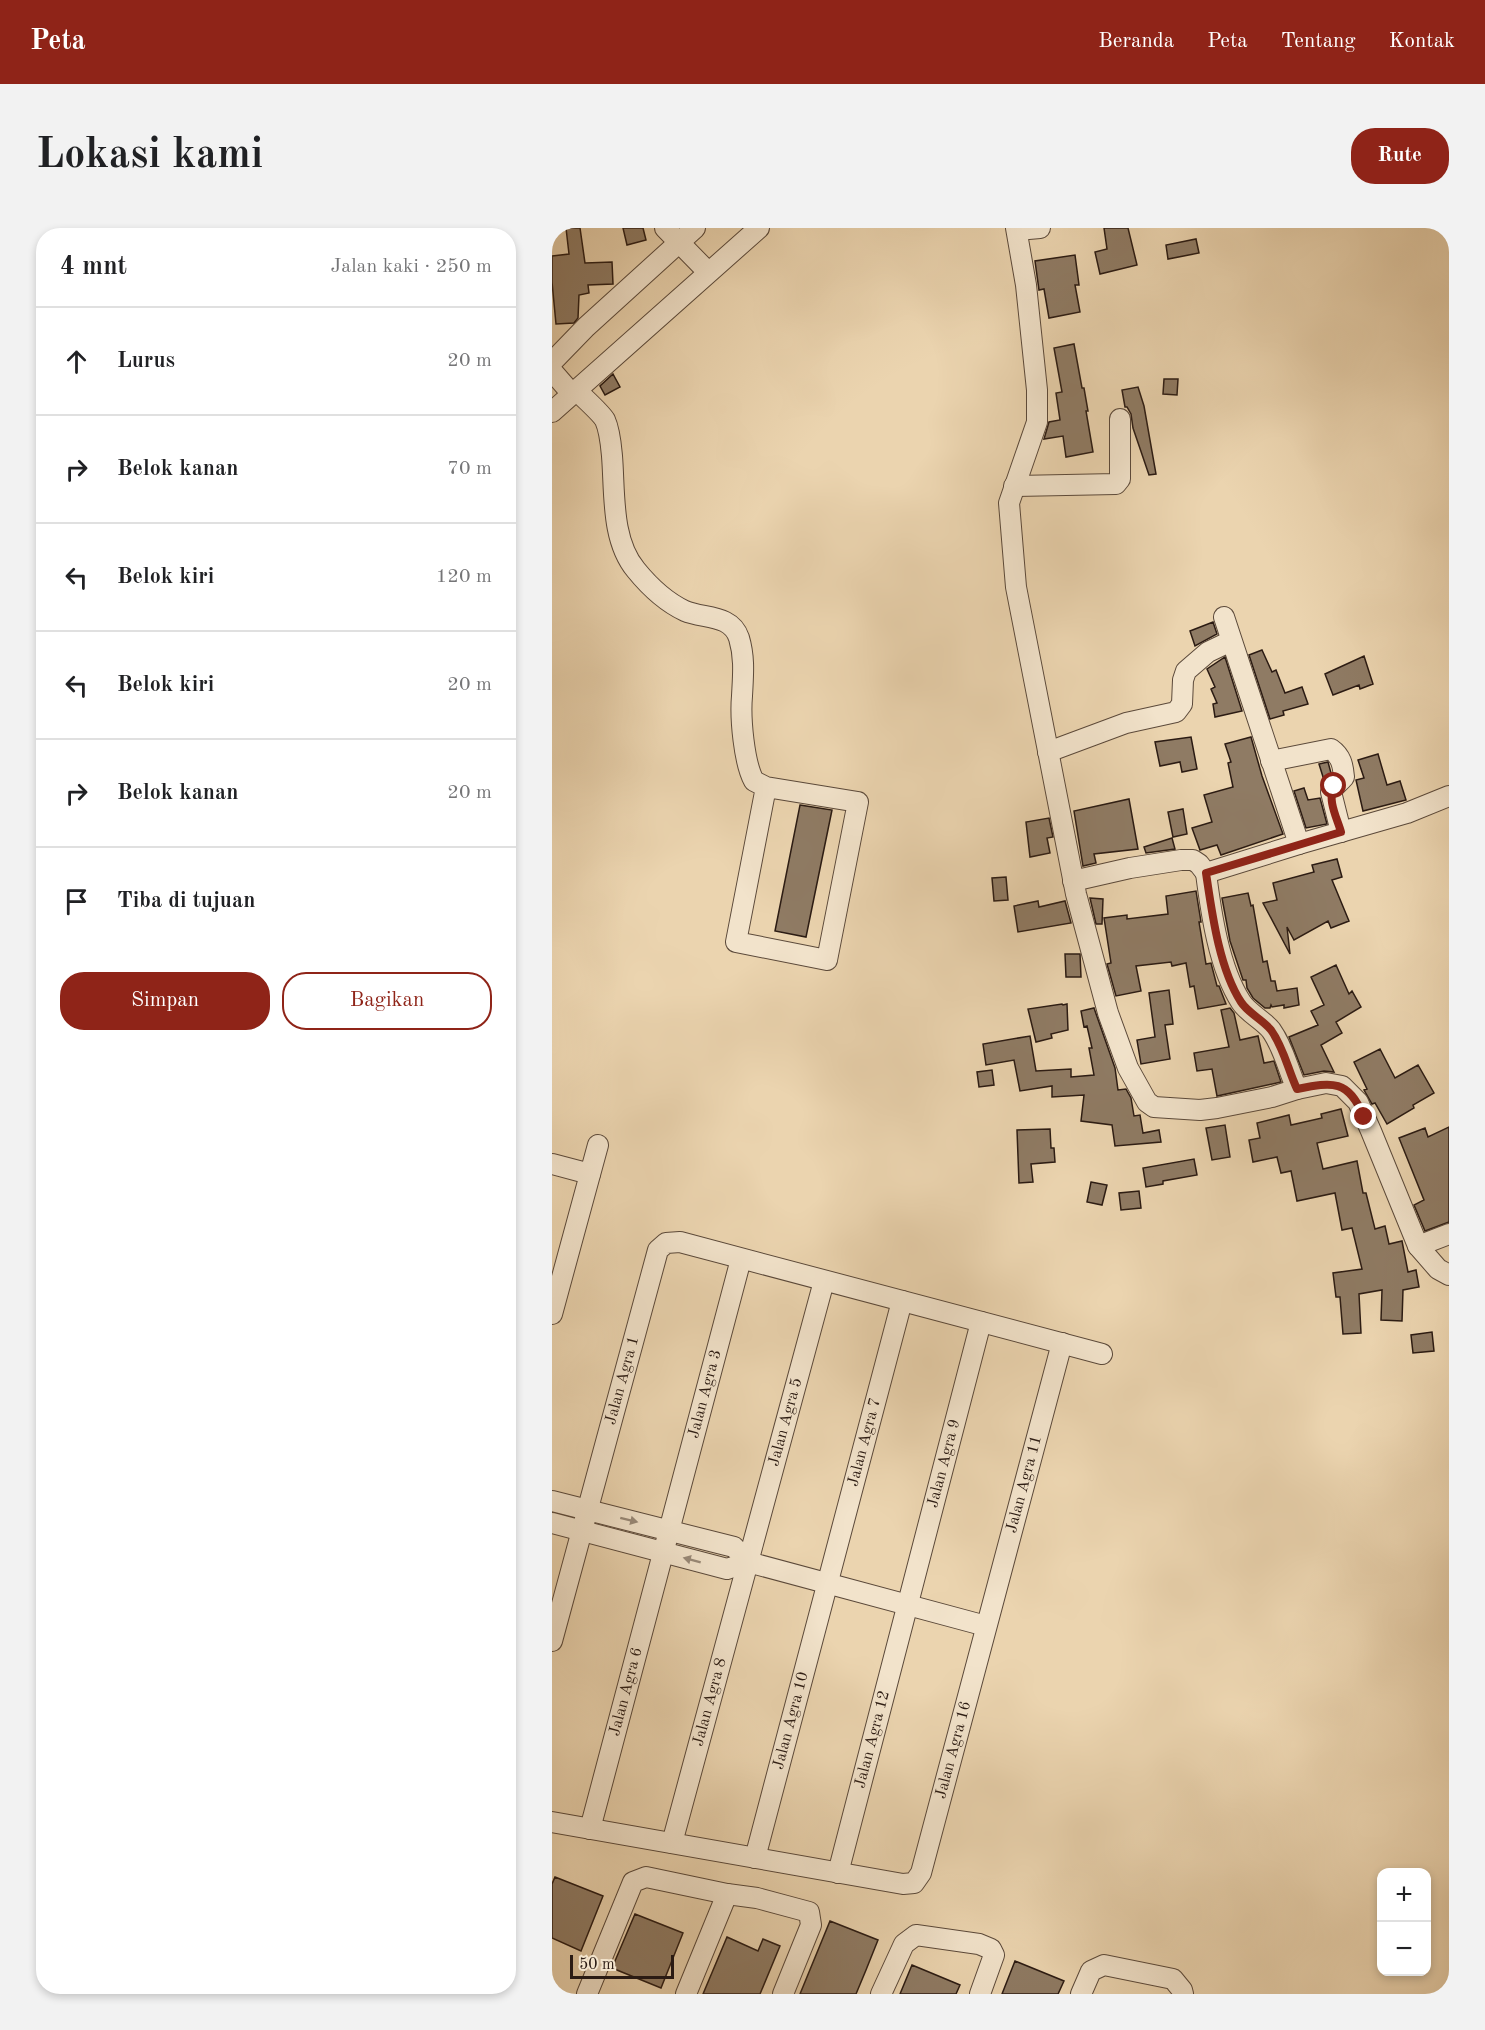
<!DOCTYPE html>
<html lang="id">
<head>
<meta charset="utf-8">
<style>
	body { margin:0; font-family:"Old Standard TT",serif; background:#f2f2f2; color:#202124 }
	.controls { position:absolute; right:18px; bottom:18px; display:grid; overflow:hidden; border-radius:12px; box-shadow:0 3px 9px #0003 }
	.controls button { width:54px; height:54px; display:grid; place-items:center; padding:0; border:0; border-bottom:2px solid #e0e0e0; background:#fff; color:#202124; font:30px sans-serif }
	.scale { position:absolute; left:18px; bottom:15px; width:104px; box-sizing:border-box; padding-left:6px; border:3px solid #2b1b13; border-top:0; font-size:16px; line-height:21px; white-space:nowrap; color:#2b1b13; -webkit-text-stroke:4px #f2e3cb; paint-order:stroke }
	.stop { position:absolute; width:18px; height:18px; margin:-14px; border:4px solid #8f2418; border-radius:50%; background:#fff }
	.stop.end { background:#8f2418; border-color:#fff; box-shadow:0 2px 6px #0008 }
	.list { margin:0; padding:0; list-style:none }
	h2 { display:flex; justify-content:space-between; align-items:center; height:78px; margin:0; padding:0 24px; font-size:26px }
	h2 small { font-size:20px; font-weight:400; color:#757577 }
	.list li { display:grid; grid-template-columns:39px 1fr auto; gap:18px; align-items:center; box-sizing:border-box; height:108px; padding:0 24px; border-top:2px solid #e0e0e0 }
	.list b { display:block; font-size:22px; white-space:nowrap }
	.list em { font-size:20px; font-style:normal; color:#757577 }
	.actions { display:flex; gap:12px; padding:18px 24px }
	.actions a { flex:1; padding:14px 0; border:2px solid #8f2418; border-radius:24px; text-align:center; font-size:21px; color:#8f2418 }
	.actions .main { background:#8f2418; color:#fff }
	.icon { flex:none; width:33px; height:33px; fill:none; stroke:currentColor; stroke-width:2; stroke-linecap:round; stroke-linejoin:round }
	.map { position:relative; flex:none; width:897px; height:1766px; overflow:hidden; border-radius:24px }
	header { display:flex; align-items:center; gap:36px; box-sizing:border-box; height:84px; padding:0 30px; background:#8f2418; color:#fff }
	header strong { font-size:28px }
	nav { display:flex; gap:33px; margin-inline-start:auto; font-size:21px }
	.intro { display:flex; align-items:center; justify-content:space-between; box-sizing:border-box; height:144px; padding:0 36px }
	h1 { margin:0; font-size:42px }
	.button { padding:15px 27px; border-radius:24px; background:#8f2418; color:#fff; font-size:21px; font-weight:700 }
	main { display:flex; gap:36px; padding:0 36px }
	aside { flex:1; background:#fff; border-radius:24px; box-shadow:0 3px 9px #0003 }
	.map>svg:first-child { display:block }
	.building { fill:#8f7b64; stroke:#2b1b13; stroke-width:1.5 }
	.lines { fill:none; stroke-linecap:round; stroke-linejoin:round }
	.minor-casing { stroke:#5b493a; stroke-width:22 }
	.minor { stroke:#f2e3cb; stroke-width:20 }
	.oneway { fill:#988978 }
	.route { stroke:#8f2418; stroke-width:8 }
	.labels { text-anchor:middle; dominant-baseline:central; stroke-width:4.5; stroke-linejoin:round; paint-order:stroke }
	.street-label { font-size:16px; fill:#2b1b13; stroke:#f2e3cb }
</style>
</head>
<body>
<header>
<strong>Peta</strong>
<nav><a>Beranda</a><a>Peta</a><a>Tentang</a><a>Kontak</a></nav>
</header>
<div class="intro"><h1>Lokasi kami</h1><a class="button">Rute</a></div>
<main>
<aside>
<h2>4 mnt<small>Jalan kaki · 250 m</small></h2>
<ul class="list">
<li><svg class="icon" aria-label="ahead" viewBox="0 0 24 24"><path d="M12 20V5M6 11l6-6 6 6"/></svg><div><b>Lurus</b></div><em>20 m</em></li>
<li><svg class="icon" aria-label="right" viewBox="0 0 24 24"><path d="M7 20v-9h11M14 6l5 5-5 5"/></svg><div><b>Belok kanan</b></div><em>70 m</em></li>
<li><svg class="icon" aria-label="left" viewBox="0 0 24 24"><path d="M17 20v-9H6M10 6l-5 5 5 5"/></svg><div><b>Belok kiri</b></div><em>120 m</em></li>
<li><svg class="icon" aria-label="left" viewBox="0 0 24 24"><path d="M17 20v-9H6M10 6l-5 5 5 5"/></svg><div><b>Belok kiri</b></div><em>20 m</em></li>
<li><svg class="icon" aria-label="right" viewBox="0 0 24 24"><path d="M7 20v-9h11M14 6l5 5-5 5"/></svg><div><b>Belok kanan</b></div><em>20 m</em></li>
<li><svg class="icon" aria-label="arrive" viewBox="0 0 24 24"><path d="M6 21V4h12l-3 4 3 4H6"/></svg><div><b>Tiba di tujuan</b></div></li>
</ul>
<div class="actions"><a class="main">Simpan</a><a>Bagikan</a></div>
</aside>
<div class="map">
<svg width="897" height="1766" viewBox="0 0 897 1766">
	<rect width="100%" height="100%" fill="#ebd4af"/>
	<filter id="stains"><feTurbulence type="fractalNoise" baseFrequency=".00333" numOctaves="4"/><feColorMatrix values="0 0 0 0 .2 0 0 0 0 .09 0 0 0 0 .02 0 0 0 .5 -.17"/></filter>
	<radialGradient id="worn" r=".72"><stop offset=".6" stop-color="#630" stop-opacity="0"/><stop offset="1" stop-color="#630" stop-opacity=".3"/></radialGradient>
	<!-- building -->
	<path class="building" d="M14,0H28L33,35L60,34L61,56L36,57L37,65L27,67L26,90L22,95L4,96L0,54V28L17,26Z
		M71,0H91L94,12L75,17Z
		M552,0H576L585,37L548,46L543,24L555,21Z
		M644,11L647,25L616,31L614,17Z
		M523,27L527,57H523L528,84L497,90L492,61L487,62L483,33Z
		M522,116L530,160H532L536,183H534L541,224L514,229L511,208L492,211L497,194L508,192L504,165L510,164L502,120Z
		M61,146L68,159L53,167L48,158Z
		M612,151H626L625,167L611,166Z
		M586,159L592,178L604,246L597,247L581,200L579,186L575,179H573L570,162Z
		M661,394L665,406L643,418L638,403Z
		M710,422L720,444L724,442L733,465L750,459L756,476L731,483L732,487L718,491L697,427Z
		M812,428L821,456L808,461L807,457L781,467L773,446Z
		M673,429L690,483L663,489L661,476L665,475L659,461L663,459L655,441Z
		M639,509L645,541L630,544L628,534L608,538L603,514Z
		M699,509L710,548L731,606L669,627L665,617L648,622L640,600L660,594L652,567L681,559L676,535L679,534L673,516Z
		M826,526L835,557L848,553L854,572L811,583L804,552L812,550L806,532Z
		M776,534L779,545L772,552L767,536Z
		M752,560L756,572L768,570L775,596L754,600L742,563Z
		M577,571L586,621L542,626L544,635L531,638L522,583Z
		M248,577L280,582L254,709L223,703Z
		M631,581L635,606L621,609L616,584Z
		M497,590L501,609L495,610L498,625L478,629L474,594Z
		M620,610L623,621L594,625L592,619Z
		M785,631L790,649L780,652L797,693L779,700L776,693L742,712L735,699L738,726L711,675L725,672L721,655L762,644L760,637Z
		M454,649L456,672L442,673L440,650Z
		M644,663L649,694H647L654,736L659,735L665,758H667L674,776L646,781L642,758L638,759L634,735L620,738L619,734L584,738L589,763L564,768L555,736L559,735L552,690L575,687V691L616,686L614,668Z
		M696,665L699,678L701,677L711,734L715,733L719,753H723L725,763L745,760L747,777L732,780V777L720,779L719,777L718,780H713L701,770L695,760L694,752H691L678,713L670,670Z
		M538,670L551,671L550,696H544Z
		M486,673L487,679L513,673L519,695L466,704L462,678Z
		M513,726H528L529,749H514Z
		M784,737L797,766L800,763L809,779L784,794L790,805L769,817L782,844L772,843L752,847L737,809L766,797L759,783L772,777L759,749Z
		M617,762L621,796L613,797L618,831L589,836L585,812L603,809L597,765Z
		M510,776L511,777L515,776L516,802L499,806L500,810L484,814L476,781Z
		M542,780L563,840L566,862L574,861L579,870L582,888L588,887L591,905L607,902L609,914L563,918L560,897L529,893L532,867L500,869V858L468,863L462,832L434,837L431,816L478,808L484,843L519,841V849L542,847L537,820H540L535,798L532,799L529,783Z
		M678,780L682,785L688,812L706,808L712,835L722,833L729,854L665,868L660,841L645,843L642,825L677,819L669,782Z
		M828,821L843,850L866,837L882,865L861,877L862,880L835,896L823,875L820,876L812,862L815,861L802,834Z
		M440,842L442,857L427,859L425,844Z
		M789,881L796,908L765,915L771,941L805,933L811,965H814L823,1001L833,998L837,1016L850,1013L856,1044L864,1042L867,1059L851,1062L850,1093L829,1092L830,1062L807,1066L809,1105L791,1106L788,1069H784L781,1045L810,1041L800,1000L790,1002L783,965L745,973L739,943L729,945L725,929L701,934L697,912L708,910L705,895L737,887L739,897L770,890L769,886Z
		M673,897L678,929L660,932L654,900Z
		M897,899V994L873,1003L862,977L872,972L847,910L873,900L876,909Z
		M498,901L499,920H502L503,934L479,936L481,954L467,955L465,902Z
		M642,931L645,947L611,953V956L594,959L591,940Z
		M539,954L555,957L550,977L535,974Z
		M587,963L589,980L569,982L567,965Z
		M880,1104L882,1123L861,1125L859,1107Z
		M3,1649L51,1668L29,1723L0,1710V1656Z
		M83,1686L131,1705L109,1760L60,1740Z
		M278,1693L326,1712L314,1742L304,1766H248Z
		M175,1709L206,1723L211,1711L228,1718L208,1766H151Z
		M463,1733L512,1753L506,1766H450Z
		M360,1737L408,1757L404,1766H348Z"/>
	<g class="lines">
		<!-- minor casing -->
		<g class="minor-casing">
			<g id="minor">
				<path d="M113,0L156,44"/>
				<path d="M464,0L474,57L485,162V194L457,275L464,359L524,666L556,785L576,840L595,874L602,879L648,882L665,880L720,869L745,861L774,855L790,858L806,874L819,903L866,1018L886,1041L897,1047"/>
				<path d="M465,2L488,0"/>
				<path d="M0,134L34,99L143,0"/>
				<path d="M0,143L20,166"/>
				<path d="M25,163C32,170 49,185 53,192C58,203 59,217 60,228C63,265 59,312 84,342C97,358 114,374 133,383C152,391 179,386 187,410C193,430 191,448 190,468C188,490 192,535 202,553L214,559L184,714L275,732L306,574L214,559"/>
				<path d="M0,184L207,0"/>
				<path d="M462,258L564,256L568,251V191"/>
				<path d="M496,524L574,495L624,484L630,476L631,452L634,443L656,424L679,413"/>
				<path d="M719,533L779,521C789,528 791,537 792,549C787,555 782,557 779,564L789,604"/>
				<path d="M747,616L855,585L897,568"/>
				<path d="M654,645C659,685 667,740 689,774C696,785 711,792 719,802C732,820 736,842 745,861"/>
				<path d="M521,653L578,640L629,632H641L647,636L654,645L747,616L672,389"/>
				<path d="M0,936L38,946"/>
				<path d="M866,1018L897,1006"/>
				<path d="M0,1086L46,917"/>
				<path d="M0,1273L182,1319L196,1334L434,1398"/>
				<path d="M0,1295L175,1341L196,1334"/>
				<path id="s1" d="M0,1413L106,1022L114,1015L128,1014L550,1126"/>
				<path id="s2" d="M0,1594L351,1656L362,1655L369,1645L510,1115"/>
				<path id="s3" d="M38,1601L189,1031"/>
				<path id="s4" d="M120,1615L272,1053"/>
				<path id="s5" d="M203,1630L350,1073"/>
				<path id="s6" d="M286,1645L429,1094"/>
				<path d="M35,1766L81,1654L94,1649L175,1666L205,1670L257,1684L259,1697L231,1766"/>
				<path d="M134,1766L175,1666"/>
				<path d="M329,1766L352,1716L364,1707L427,1716L439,1721L442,1727L428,1766"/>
				<path d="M529,1766L539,1743L552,1737L621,1751L630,1762L631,1766"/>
			</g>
		</g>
		<!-- minor -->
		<use href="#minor" class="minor"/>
	</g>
	<!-- one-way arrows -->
	<defs><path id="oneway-solid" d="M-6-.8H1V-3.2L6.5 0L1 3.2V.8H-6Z" transform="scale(1.5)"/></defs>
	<g class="oneway">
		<use href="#oneway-solid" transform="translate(77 1292) rotate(14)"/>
		<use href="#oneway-solid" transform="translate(140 1332) rotate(-165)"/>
	</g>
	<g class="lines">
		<!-- route -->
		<path class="route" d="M782,558C775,572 785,590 789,604L654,645C660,685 667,740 689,774C696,785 711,792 719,802C732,820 736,842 745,861C781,854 796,851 812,889"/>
	</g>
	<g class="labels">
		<!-- street labels -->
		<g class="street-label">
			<text stroke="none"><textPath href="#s1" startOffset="270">Jalan Agra 1</textPath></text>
			<text stroke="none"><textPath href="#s3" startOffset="450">Jalan Agra 3</textPath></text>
			<text stroke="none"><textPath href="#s4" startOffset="436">Jalan Agra 5</textPath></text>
			<text stroke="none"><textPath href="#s5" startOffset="430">Jalan Agra 7</textPath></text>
			<text stroke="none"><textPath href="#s6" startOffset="423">Jalan Agra 9</textPath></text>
			<text stroke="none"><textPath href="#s2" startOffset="782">Jalan Agra 11</textPath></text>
			<text stroke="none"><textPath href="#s3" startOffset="142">Jalan Agra 6</textPath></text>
			<text stroke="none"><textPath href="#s4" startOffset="146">Jalan Agra 8</textPath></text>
			<text stroke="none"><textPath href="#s5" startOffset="142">Jalan Agra 10</textPath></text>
			<text stroke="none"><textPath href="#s6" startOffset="138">Jalan Agra 12</textPath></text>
			<text stroke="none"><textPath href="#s2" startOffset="507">Jalan Agra 16</textPath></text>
		</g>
	</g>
	<rect width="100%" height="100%" filter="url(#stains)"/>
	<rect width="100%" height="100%" fill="url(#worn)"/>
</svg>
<div class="controls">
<button>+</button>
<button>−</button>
</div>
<div class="scale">50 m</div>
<div class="stop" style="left:782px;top:558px"></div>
<div class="stop end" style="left:812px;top:889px"></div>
</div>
</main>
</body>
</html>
